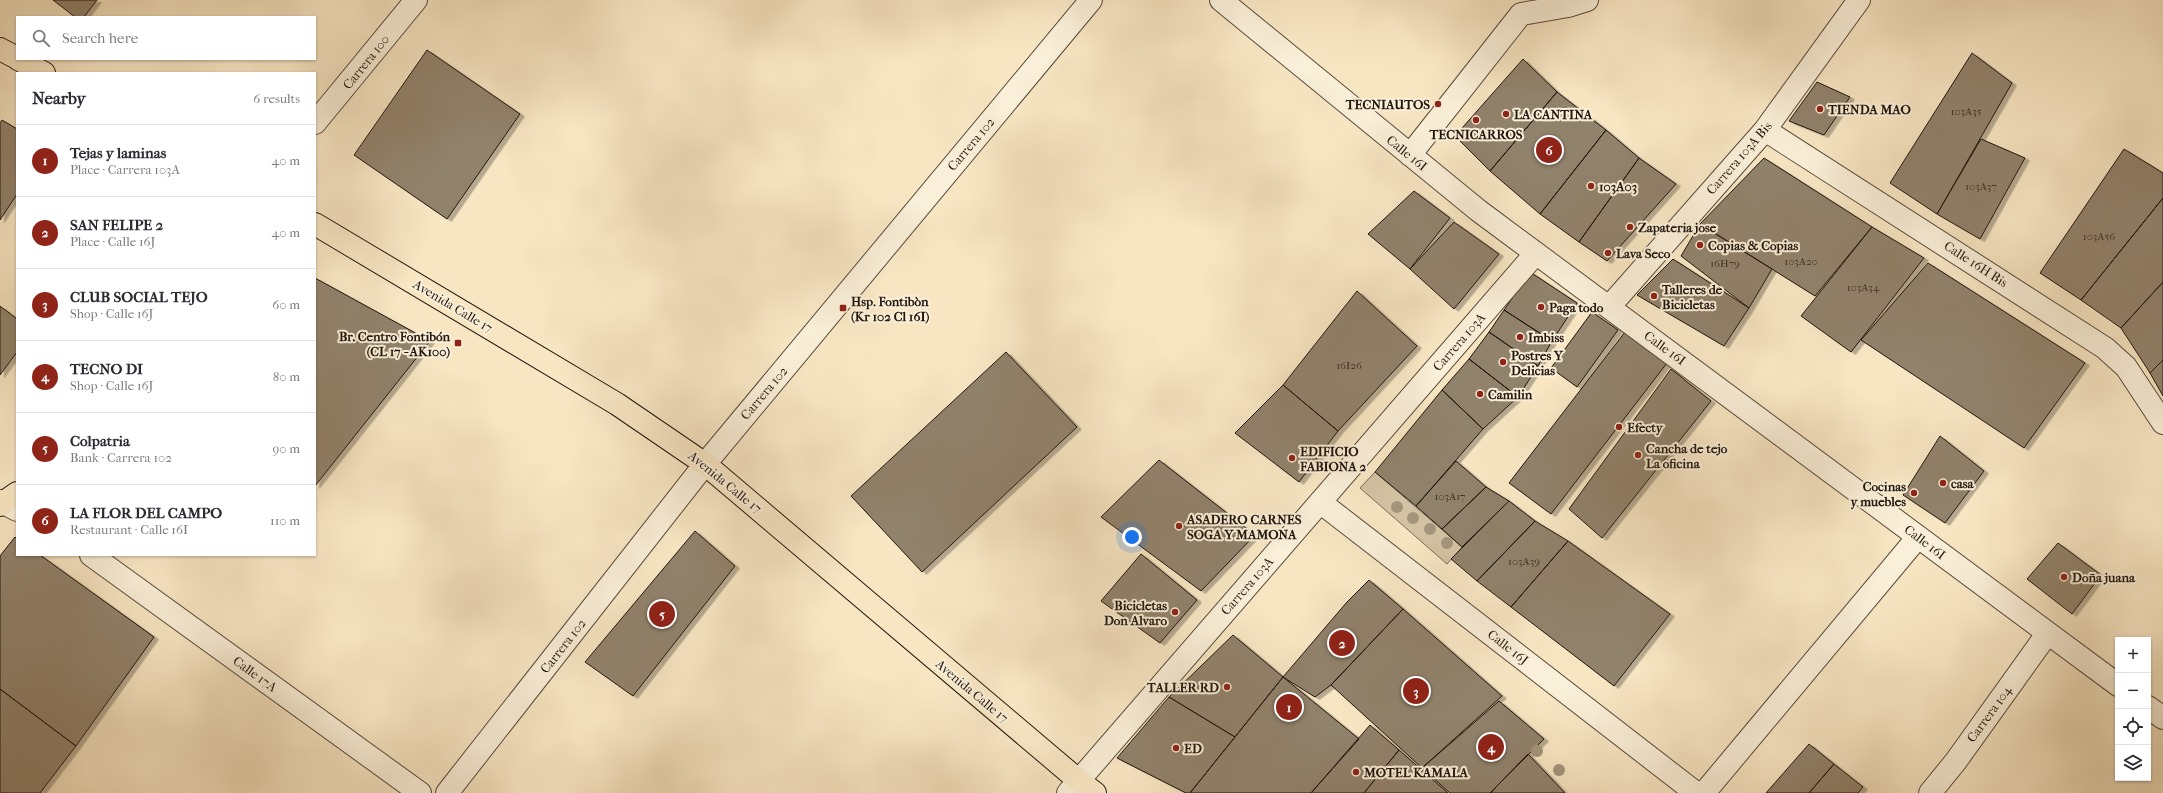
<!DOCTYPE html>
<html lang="en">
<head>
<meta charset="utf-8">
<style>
	body { margin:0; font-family:"IM FELL French Canon",serif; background:#f2f2f3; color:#2b2b33 }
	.controls { position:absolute; right:12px; bottom:12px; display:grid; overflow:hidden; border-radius:0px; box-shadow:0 1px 3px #0004 }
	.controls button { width:36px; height:36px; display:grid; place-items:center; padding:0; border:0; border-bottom:1px solid #e1e1e2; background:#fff; color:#2b2b33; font:20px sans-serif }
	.you { position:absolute; left:1132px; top:537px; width:14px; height:14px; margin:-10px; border:3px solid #fff; border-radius:50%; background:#1a73e8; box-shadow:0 0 0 6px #1a73e833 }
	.badge { display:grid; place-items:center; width:26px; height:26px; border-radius:50%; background:#8f2418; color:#fff; font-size:13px; font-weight:700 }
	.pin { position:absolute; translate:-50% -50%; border:2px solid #fff; box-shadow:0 1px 4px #0006 }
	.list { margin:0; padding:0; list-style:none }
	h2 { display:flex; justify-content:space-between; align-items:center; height:52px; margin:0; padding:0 16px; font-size:17px }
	h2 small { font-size:13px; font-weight:400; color:#7c7c81 }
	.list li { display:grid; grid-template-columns:26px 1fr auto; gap:12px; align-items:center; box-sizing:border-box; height:72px; padding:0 16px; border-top:1px solid #e1e1e2 }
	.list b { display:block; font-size:15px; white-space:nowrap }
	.list p { margin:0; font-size:13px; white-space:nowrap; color:#7c7c81 }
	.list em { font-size:13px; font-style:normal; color:#7c7c81 }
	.icon { flex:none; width:22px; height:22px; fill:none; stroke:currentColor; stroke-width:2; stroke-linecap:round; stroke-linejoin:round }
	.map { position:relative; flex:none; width:2163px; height:793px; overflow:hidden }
	.search { position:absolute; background:#fff; box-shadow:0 1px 3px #0004; left:16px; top:16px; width:300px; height:44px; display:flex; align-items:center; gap:10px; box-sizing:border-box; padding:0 14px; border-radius:0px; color:#7c7c81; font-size:15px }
	.panel { position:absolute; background:#fff; box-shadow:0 1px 3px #0004; left:16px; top:72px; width:300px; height:484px; border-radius:0px }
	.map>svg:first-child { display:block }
	.green { fill:#d4c3a4; stroke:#7b6c59 }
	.building { fill:#91826c; stroke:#22160e; filter:url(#shadow) }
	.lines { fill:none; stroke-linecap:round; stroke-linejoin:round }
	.minor-casing { stroke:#584a3b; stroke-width:24 }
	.major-casing { stroke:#22160e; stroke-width:24 }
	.minor { stroke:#faefd8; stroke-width:22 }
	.major { stroke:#f8e6c3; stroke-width:22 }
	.tree { fill:#a4957c }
	.poi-dot { fill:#8f2418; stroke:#faefd8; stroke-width:1.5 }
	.labels { text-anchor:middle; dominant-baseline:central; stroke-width:4; stroke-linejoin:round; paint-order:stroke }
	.number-label { font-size:11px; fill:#3e3126 }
	.street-label { font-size:13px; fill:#22160e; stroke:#faefd8 }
	.poi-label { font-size:13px; font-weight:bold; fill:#22160e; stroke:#faefd8; text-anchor:start }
</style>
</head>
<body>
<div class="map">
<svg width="2163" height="793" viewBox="0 0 2163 793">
	<defs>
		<filter id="shadow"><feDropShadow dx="4.5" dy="2.5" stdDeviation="0" flood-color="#0004"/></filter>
	</defs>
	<rect width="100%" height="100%" fill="#f8e6c3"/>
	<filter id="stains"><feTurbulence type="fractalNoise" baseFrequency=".005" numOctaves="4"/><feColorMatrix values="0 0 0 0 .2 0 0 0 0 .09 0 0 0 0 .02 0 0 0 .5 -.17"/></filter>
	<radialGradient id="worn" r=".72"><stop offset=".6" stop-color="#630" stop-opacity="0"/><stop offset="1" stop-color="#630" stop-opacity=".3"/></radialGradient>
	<!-- green -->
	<path class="green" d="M1375,472L1462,547L1447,564L1360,488Z"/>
	<!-- building -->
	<path class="building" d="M53,0H97L84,17H75Z
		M427,50L520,114L447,219L354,155Z
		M1972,53L2012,83L1937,214L1890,183Z
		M1523,59L1557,92L1490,171L1455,136Z
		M1817,82L1850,97L1824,135L1789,121Z
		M1557,92L1606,130L1540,214L1490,171Z
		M2,120L17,129V194L0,220V123Z
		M1606,130L1639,158L1579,242L1540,214Z
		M1981,139L2025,158L1980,239L1937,214Z
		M2124,149L2163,173V198L2081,300L2040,273Z
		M1639,158L1676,184L1607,261L1579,242Z
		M1764,158L1872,227L1815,296L1700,224Z
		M1414,191L1450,218L1410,269L1368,234Z
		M2163,198V282L2121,328L2081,300Z
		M1454,222L1499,254L1454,309L1410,269Z
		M1700,224L1772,269L1749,308L1681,256Z
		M1872,227L1924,258L1851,352L1801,316Z
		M1673,259L1749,308L1724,346L1637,295Z
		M1928,263L2085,363L2024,448L1861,340Z
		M1530,272L1577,303L1552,341L1504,310Z
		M315,278L430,341L315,486Z
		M2163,282V360L2150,373L2121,328Z
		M1357,291L1417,346L1338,431L1283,385Z
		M0,306L17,319V352L0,375Z
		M1504,310L1552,341L1538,366L1489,332Z
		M1592,312L1618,330L1577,387L1551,368Z
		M1489,332L1538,366L1518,397L1469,359Z
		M1625,332L1667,363L1551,514L1509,483Z
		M1006,352L1077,427L922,572L851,496Z
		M1469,359L1518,397L1483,429L1442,390Z
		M2163,360V396L2150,373Z
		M1671,369L1711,401L1602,538L1569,509Z
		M1283,385L1338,431L1299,482L1235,433Z
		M1442,390L1483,429L1416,506L1375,472Z
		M1940,436L1984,471L1945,523L1903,495Z
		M1159,460L1255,535L1201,591L1101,517Z
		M1456,461L1486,487L1442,529L1416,506Z
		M1486,487L1509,501L1462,547L1442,529Z
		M1509,501L1535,521L1477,581L1451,559Z
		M1535,521L1568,541L1511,607L1477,581Z
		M695,531L735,566L633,696L585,662Z
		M15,537L17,539V555H40L154,637L76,746L0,689V556Z
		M1568,541L1670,614L1614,686L1511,607Z
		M2058,543L2101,575L2072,614L2027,579Z
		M1141,554L1197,600L1160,643L1101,601Z
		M1369,580L1403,609L1331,685L1315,697L1283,677L1347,602Z
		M1403,609L1502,696L1422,768L1331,685Z
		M1233,635L1283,677L1235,737L1169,697Z
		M1283,677L1359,739L1311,793H1190Z
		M0,689L76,746L40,793H0Z
		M1169,697L1235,737L1190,793H1186L1117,758Z
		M1499,701L1544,739L1490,793H1450L1422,768Z
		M1370,725L1399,750L1364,793H1311Z
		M1809,744L1834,764L1809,793H1766Z
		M1399,750L1448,793H1364Z
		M1528,754L1565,793H1491L1496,787Z
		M1834,764L1863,787L1858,793H1809Z"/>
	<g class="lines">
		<!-- minor casing -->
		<g class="minor-casing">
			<path id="minor" d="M1221,0L1479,211L2118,685
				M315,123L416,0
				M1765,130L2105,348L2126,367L2163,423
				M1410,155L1521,14L1568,6L1587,0
				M1609,307L1765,130L1859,0
				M0,501L17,510
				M1320,502L1696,793
				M91,555L420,793
				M2148,707L2163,718
				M447,793L705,464L1091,0
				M1068,793L1536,253
				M1704,793L1918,537
				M1930,793L1956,761L2047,634"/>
		</g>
		<!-- major casing -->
		<g class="major-casing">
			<path id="major" d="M0,49L17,58
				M18,59L44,73
				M315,224L617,404L705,464L1078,780L1095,793
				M0,505L17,493"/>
		</g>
		<!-- minor -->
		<use href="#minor" class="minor"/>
		<!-- major -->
		<use href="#major" class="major"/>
	</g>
	<!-- trees -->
	<g class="tree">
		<circle cx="1397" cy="507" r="6"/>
		<circle cx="1413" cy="518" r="6"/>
		<circle cx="1430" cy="529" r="6"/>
		<circle cx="1447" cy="543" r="6"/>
		<circle cx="1537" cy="751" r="6"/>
		<circle cx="1559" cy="770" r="6"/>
	</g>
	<!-- markers -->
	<g class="poi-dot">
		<circle cx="1438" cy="104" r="4"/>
		<circle cx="1820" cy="109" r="4"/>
		<circle cx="1506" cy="114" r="4"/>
		<circle cx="1476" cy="120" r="4"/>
		<circle cx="1591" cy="186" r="4"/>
		<circle cx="1630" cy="227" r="4"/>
		<circle cx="1700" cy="245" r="4"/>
		<circle cx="1608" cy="253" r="4"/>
		<circle cx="1654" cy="296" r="4"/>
		<circle cx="1541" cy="307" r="4"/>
		<rect x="839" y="304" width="8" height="8" rx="2"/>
		<circle cx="1520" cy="337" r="4"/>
		<rect x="454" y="339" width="8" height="8" rx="2"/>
		<circle cx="1503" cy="362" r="4"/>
		<circle cx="1480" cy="394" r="4"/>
		<circle cx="1619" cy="427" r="4"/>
		<circle cx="1638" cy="455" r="4"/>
		<circle cx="1292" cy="458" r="4"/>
		<circle cx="1943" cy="483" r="4"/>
		<circle cx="1914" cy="493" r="4"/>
		<circle cx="1179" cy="526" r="4"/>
		<circle cx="2064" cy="577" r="4"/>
		<circle cx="1175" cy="612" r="4"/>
		<circle cx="1227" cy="687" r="4"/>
		<circle cx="1176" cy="748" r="4"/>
		<circle cx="1356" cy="772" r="4"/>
	</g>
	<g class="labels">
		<!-- number labels -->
		<g class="number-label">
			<text x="1966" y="111">103A35</text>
			<text x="1981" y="186">103A37</text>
			<text x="2099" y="236">103A56</text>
			<text x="1801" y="261">103A20</text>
			<text x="1725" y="263">16H79</text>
			<text x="1863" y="287">103A34</text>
			<text x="1349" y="365">16I26</text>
			<text x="1450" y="496">103A17</text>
			<text x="1524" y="561">103A39</text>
		</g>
		<!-- street labels -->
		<g class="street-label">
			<text transform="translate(366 62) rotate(-51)">Carrera 100</text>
			<text transform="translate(971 144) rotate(-50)">Carrera 102</text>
			<text transform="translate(1407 153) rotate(39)">Calle 16I</text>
			<text transform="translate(1739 158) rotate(-49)">Carrera 103A Bis</text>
			<text transform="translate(1976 264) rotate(33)">Calle 16H Bis</text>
			<text transform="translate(453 306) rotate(31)">Avenida Calle 17</text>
			<text transform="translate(1459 342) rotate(-49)">Carrera 103A</text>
			<text transform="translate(1665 348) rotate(36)">Calle 16I</text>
			<text transform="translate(764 393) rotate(-50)">Carrera 102</text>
			<text transform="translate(725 482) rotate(39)">Avenida Calle 17</text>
			<text transform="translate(1925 542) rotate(37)">Calle 16I</text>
			<text transform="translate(1247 586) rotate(-49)">Carrera 103A</text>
			<text transform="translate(563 646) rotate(-52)">Carrera 102</text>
			<text transform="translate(1508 647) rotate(38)">Calle 16J</text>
			<text transform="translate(255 674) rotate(36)">Calle 17A</text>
			<text transform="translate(972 691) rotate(40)">Avenida Calle 17</text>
			<text transform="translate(1989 714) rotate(-54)">Carrera 104</text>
		</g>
		<!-- poi labels -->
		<g class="poi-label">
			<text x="1430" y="104" text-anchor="end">TECNIAUTOS</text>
			<text x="1828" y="109">TIENDA MAO</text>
			<text x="1514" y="114">LA CANTINA</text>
			<text x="1476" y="134" text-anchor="middle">TECNICARROS</text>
			<text x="1599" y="186">103A03</text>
			<text x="1638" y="227">Zapateria jose</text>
			<text x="1708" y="245">Copias &amp; Copias</text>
			<text x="1616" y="253">Lava Seco</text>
			<text x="1662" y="289">Talleres de<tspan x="1662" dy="15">Bicicletas</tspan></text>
			<text x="851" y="301">Hsp. Fontibòn<tspan x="851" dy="15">(Kr 102 Cl 16I)</tspan></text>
			<text x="1549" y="307">Paga todo</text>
			<text x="450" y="336" text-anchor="end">Br. Centro Fontibón<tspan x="450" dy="15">(CL 17 - AK100)</tspan></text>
			<text x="1528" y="337">Imbiss</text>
			<text x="1511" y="355">Postres Y<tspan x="1511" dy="15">Delicias</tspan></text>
			<text x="1488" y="394">Camilin</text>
			<text x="1627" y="427">Efecty</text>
			<text x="1646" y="448">Cancha de tejo<tspan x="1646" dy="15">La oficina</tspan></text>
			<text x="1300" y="451">EDIFICIO<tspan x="1300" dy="15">FABIONA 2</tspan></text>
			<text x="1951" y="483">casa</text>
			<text x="1906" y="486" text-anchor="end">Cocinas<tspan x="1906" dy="15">y muebles</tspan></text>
			<text x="1187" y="519">ASADERO CARNES<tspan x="1187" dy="15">SOGA Y MAMONA</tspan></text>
			<text x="2072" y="577">Doña juana</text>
			<text x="1167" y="605" text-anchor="end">Bicicletas<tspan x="1167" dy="15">Don Alvaro</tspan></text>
			<text x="1219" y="687" text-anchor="end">TALLER RD</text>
			<text x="1184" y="748">ED</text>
			<text x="1364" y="772">MOTEL KAMALA</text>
		</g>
	</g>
	<rect width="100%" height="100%" filter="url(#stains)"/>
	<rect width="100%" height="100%" fill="url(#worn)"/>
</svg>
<div class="controls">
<button>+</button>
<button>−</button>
<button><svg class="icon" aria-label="locate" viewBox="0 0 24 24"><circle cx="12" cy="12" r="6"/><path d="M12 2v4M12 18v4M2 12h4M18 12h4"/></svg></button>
<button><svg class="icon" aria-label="layers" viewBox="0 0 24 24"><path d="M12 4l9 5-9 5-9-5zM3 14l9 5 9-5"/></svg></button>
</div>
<div class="you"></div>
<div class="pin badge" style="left:1289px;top:707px">1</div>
<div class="pin badge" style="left:1342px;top:643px">2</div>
<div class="pin badge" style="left:1416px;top:691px">3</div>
<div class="pin badge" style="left:1491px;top:747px">4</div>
<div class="pin badge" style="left:662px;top:614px">5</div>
<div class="pin badge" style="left:1549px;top:150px">6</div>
<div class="search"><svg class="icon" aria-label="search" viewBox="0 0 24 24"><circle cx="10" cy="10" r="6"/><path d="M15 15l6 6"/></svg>Search here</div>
<section class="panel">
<h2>Nearby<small>6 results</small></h2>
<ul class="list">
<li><span class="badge">1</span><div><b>Tejas y laminas</b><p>Place · Carrera 103A</p></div><em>40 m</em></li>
<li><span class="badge">2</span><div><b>SAN FELIPE 2</b><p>Place · Calle 16J</p></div><em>40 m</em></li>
<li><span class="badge">3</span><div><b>CLUB SOCIAL TEJO</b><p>Shop · Calle 16J</p></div><em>60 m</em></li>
<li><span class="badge">4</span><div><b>TECNO DI</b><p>Shop · Calle 16J</p></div><em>80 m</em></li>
<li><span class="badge">5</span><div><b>Colpatria</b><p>Bank · Carrera 102</p></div><em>90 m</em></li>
<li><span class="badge">6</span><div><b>LA FLOR DEL CAMPO</b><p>Restaurant · Calle 16I</p></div><em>110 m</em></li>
</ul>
</section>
</div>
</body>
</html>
